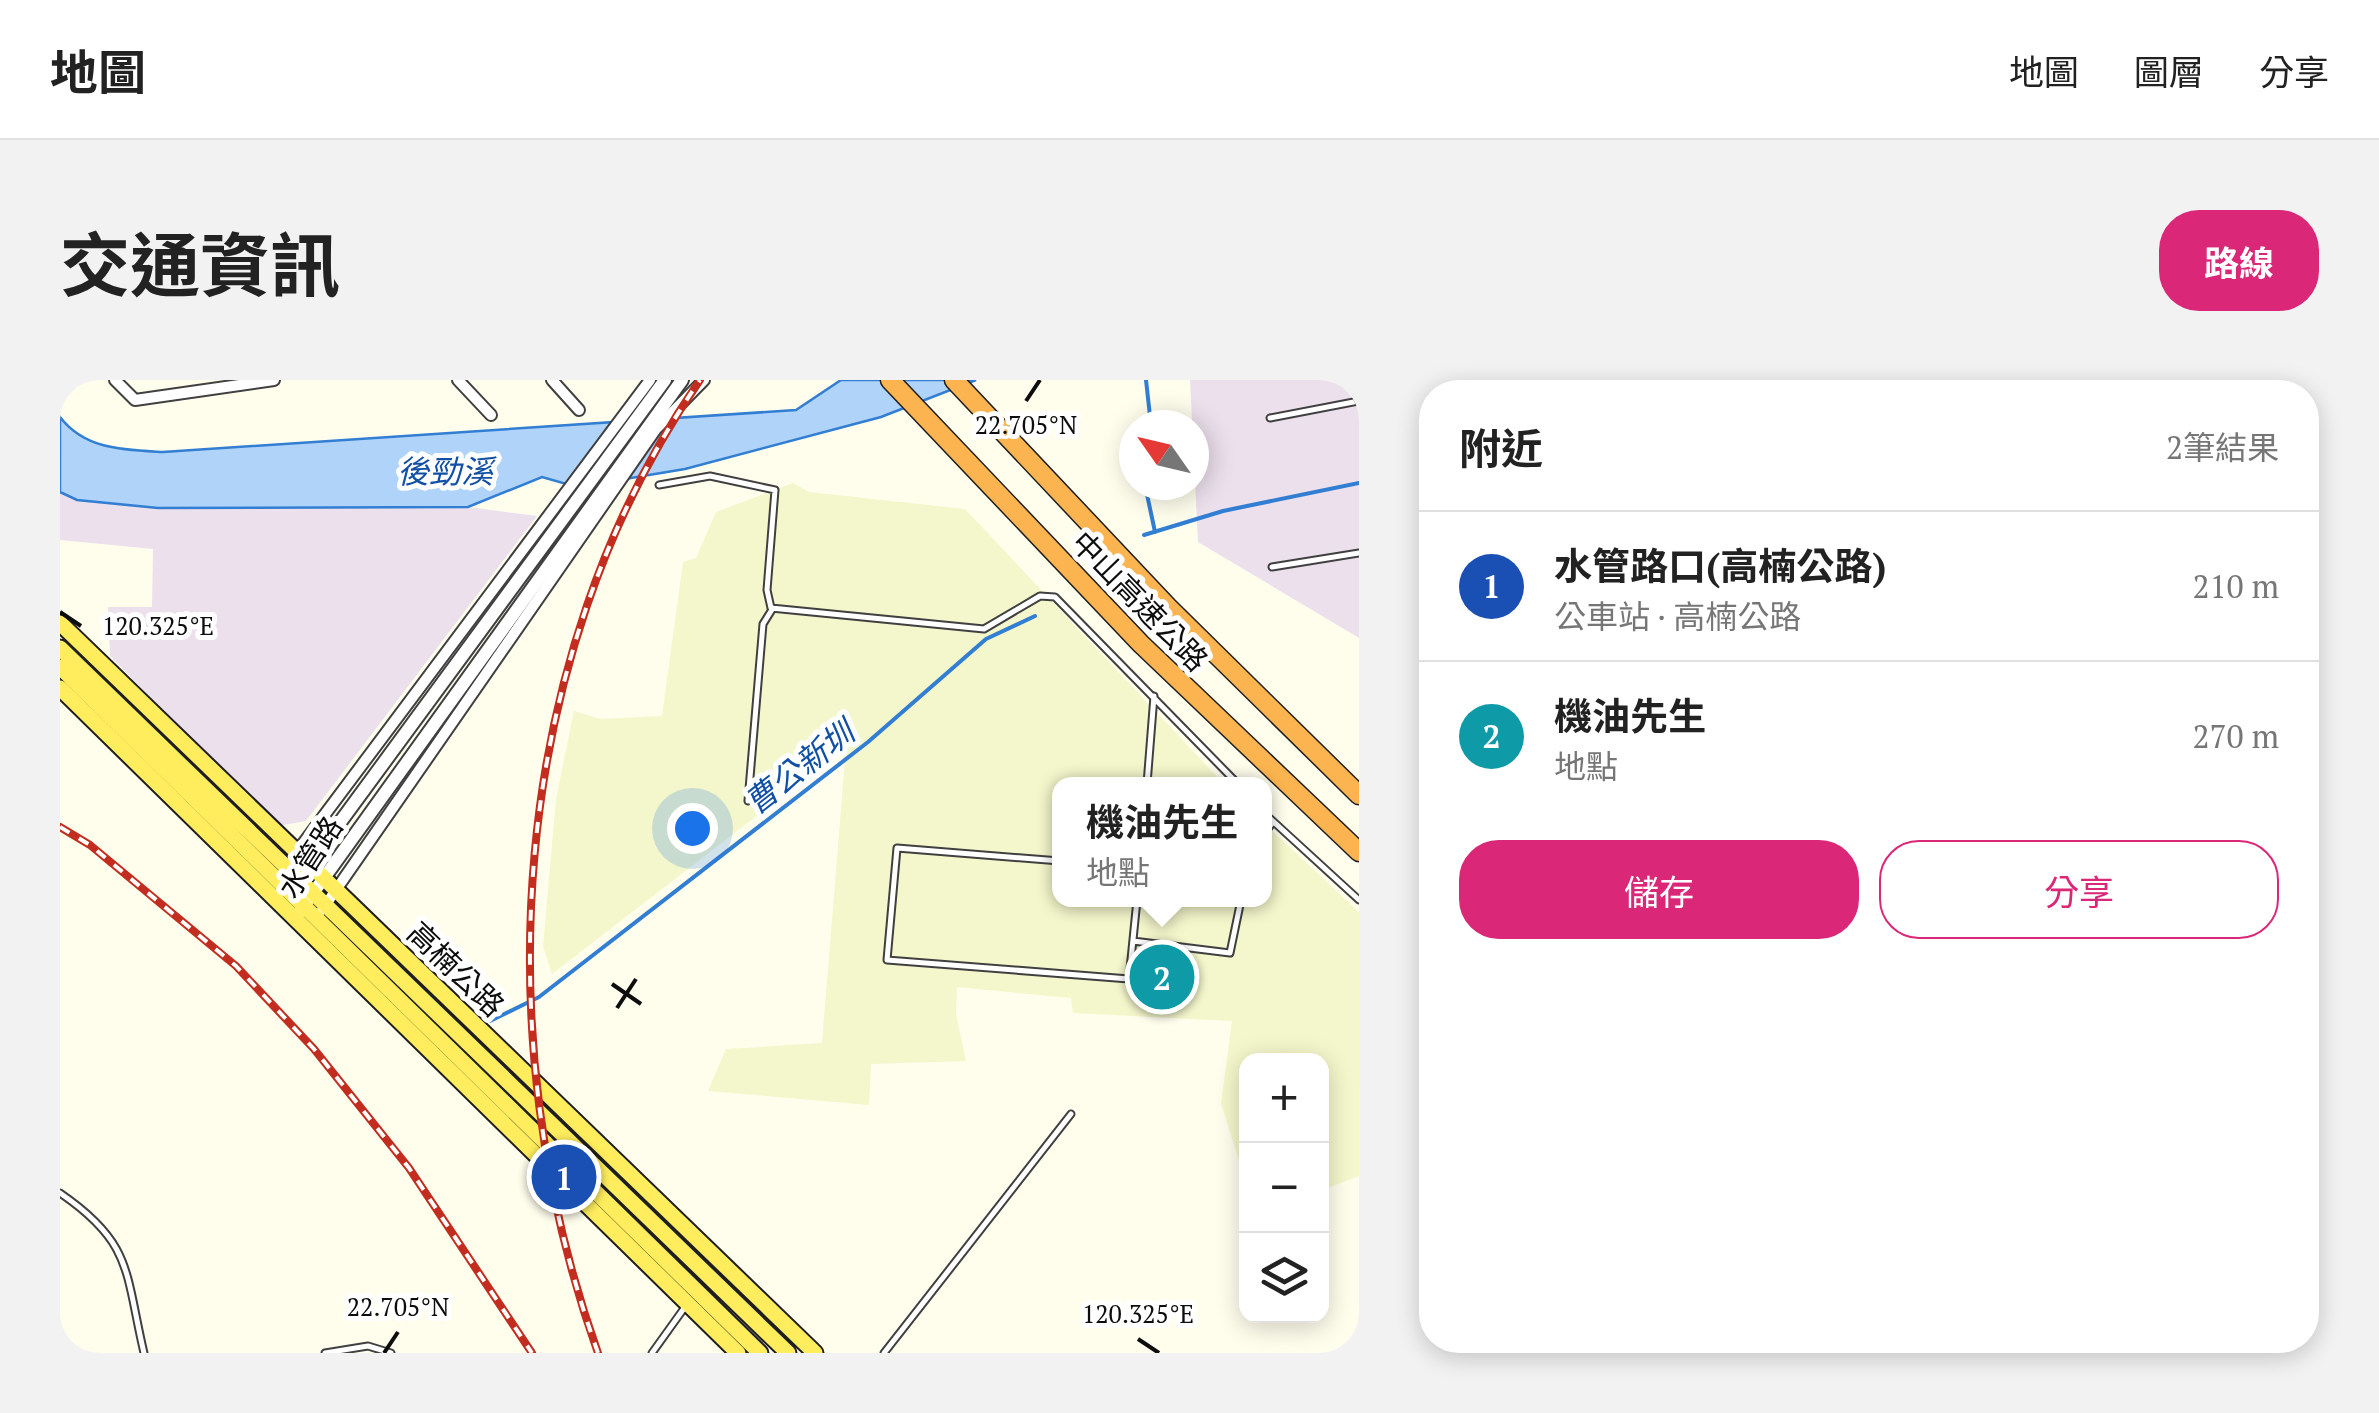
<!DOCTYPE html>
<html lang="zh-TW">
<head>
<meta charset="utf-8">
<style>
	body { margin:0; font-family:"PT Serif","Noto Sans TC",serif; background:#f2f2f2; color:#222 }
	.controls { position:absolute; right:30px; bottom:30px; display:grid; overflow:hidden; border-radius:20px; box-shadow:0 5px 25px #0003 }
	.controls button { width:90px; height:90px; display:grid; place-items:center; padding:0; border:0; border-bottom:2px solid #e0e0e0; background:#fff; color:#222; font:50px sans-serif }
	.compass { position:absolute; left:1059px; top:30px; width:90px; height:90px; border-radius:50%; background:#fff; box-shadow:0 5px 25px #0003; rotate:304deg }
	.you { position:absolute; left:632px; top:448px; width:35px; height:35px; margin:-25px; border:8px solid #fff; border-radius:50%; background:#1a73e8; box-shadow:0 0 0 15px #1a73e833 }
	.badge { display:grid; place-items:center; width:65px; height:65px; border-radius:50%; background:#db2777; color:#fff; font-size:32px; font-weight:700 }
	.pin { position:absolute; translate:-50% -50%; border:5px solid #fff; box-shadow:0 2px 10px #0006 }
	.popup { position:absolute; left:992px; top:397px; width:220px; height:130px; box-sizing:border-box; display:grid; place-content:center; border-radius:20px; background:#fff; filter:drop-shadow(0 2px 8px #0005); font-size:32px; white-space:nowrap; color:#767676 }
	.popup b { font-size:38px; color:#222 }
	.popup::after { content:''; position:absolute; left:50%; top:100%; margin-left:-20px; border:20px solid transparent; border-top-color:#fff }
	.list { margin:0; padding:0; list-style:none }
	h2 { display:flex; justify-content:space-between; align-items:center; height:130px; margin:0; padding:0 40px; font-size:42px }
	h2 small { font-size:32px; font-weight:400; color:#767676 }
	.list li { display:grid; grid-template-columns:65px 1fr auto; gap:30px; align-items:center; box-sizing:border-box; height:150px; padding:0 40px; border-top:2px solid #e0e0e0 }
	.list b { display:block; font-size:38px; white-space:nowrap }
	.list p { margin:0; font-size:32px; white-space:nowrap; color:#767676 }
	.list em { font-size:32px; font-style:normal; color:#767676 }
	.actions { display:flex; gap:20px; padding:30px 40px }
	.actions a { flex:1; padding:22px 0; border:2px solid #db2777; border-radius:40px; text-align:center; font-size:35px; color:#db2777 }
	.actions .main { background:#db2777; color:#fff }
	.icon { flex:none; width:55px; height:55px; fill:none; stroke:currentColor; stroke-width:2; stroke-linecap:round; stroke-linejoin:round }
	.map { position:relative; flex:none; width:1299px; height:973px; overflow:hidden; border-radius:40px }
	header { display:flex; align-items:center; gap:60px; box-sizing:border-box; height:140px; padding:0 50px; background:#fff; border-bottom:2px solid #e0e0e0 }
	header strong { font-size:48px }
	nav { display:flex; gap:55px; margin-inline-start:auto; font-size:35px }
	.intro { display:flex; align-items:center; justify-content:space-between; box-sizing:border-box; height:240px; padding:0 60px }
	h1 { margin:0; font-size:70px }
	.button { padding:25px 45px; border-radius:40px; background:#db2777; color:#fff; font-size:35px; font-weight:700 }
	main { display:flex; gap:60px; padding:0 60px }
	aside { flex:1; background:#fff; border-radius:40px; box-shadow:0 5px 25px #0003 }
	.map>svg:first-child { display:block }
	.industrial { fill:#ece0ec }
	.farmland { fill:#f4f6cb }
	.water { fill:#afd3f9; stroke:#327ed3; stroke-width:2.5 }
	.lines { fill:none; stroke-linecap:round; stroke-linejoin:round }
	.stream { stroke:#327ed3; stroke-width:4 }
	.service-casing { stroke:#404040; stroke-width:9 }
	.minor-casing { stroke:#404040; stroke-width:14 }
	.tertiary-casing { stroke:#404040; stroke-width:16 }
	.primary-casing { stroke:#1e1e1e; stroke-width:19 }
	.motorway-casing { stroke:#1e1e1e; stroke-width:21 }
	.service { stroke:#fff; stroke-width:5 }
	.minor { stroke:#fff; stroke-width:10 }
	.tertiary { stroke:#fff; stroke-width:12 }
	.primary { stroke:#ffed5d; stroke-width:15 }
	.motorway { stroke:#fbb44f; stroke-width:18 }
	.rail-casing { stroke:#c32d1f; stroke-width:8 }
	.rail { stroke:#fff; stroke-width:4; stroke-dasharray:11; stroke-linecap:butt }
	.ticks { fill:none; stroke:#0d0d0d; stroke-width:4 }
	.labels { text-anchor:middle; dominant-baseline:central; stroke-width:10; stroke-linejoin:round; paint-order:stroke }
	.street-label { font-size:30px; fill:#0d0d0d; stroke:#fff }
	.water-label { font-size:32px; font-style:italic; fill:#1150a4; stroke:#fff }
	.ticks-label { font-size:25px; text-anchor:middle; fill:#0d0d0d; stroke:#fff; stroke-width:10; stroke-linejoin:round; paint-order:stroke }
</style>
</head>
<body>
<header>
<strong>地圖</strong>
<nav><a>地圖</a><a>圖層</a><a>分享</a></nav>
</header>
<div class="intro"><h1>交通資訊</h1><a class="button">路線</a></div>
<main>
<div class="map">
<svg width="1299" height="973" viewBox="0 0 1299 973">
	<rect width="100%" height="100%" fill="#fffeed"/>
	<!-- industrial -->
	<path class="industrial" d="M1130,0H1299V258L1138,162Z
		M0,112L17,120L98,128L408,127L477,136L246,441L218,446L50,276L48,227H92L93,169L0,160Z"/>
	<!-- farmland -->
	<path class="farmland" d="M733,103L749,112L905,129L1164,404H1000V520H1204L1205,444L1299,532V796L1262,810V681H1186V803L1161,723L1172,641L1013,633L1011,618L897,607L896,634L906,681L811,684L809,725L648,711L666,669L762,663L786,367L492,594L483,566L496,419L514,331L540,339L602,336L623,182L636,178L656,132Z"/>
	<!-- water -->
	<path class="water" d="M781,0H916L821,37L625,89L517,107L482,97L408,127L98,128L17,120L0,112V37C25,70 65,70 103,72L736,30Z"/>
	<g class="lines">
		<!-- stream -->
		<path class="stream" d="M1086,0L1091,45
			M1085,105L1095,152
			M1084,155L1163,131L1299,103
			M430,641L479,617L808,362L926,259L975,236"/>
		<!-- service casing -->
		<g class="service-casing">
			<path id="service" d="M1210,38L1299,21
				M599,105L650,96L715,110L707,210L711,228L924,249L980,216L995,217L1178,404
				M1212,187L1299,173
				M1087,404L1094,316
				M688,421L703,244L713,228
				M1204,433L1299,520
				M1204,454L1213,442
				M1000,481L837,468L827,580L1069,599L1077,520
				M1073,561L1170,573L1181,520
				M0,813C73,863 65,892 84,973
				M265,973L308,966L331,973
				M592,973L625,927
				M824,973L1011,734"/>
		</g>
		<!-- minor casing -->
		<g class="minor-casing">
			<path id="minor" d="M55,0L75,20L214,0
				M398,0L431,35
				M492,0L519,30
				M233,477L590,0
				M262,530L596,49L644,0"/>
		</g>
		<!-- tertiary casing -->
		<g class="tertiary-casing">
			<path id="tertiary" d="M234,505L605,0
				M238,534L622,0"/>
		</g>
		<!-- primary casing -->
		<g class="primary-casing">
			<path id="primary" d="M0,243L755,973
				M0,268L728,973
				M0,287L700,973
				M0,308L678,973"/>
		</g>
		<!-- motorway casing -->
		<g class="motorway-casing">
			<path id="motorway" d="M830,0L1081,264L1299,472
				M894,0L1108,227L1299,415"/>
		</g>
		<!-- service -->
		<use href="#service" class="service"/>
		<!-- minor -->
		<use href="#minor" class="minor"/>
		<!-- tertiary -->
		<use href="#tertiary" class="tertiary"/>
		<!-- primary -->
		<use href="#primary" class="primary"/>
		<!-- motorway -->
		<use href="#motorway" class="motorway"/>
		<!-- rail casing -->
		<g class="rail-casing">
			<path id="rail" d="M0,447L30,465L176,586L254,669L349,788L472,973
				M538,973C426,660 447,279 640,0"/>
		</g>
		<!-- rail -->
		<use href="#rail" class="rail"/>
	</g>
	<!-- ticks -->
	<path class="ticks" d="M966,21L980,0M0,232L21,246M552,604L581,624M557,628L576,599M1078,959L1099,973M324,973L338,952"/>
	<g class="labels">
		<!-- street labels -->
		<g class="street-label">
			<text transform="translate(1080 221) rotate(46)">中山高速公路</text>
			<text transform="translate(250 477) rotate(-57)">水管路</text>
			<text transform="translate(396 589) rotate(44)">高楠公路</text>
		</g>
		<!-- water labels -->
		<g class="water-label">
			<text x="385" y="91">後勁溪</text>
			<text transform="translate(739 387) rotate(-38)">曹公新圳</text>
		</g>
	</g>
	<g class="ticks-label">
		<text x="966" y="54">22.705°N</text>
		<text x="98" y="255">120.325°E</text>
		<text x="338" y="936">22.705°N</text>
		<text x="1078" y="943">120.325°E</text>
	</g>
</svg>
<div class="controls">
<button>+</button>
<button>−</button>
<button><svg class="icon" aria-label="layers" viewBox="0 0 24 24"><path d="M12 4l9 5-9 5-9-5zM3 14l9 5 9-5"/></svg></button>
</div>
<svg class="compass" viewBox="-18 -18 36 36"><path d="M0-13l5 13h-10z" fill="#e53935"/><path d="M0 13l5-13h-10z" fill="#767676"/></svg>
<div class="you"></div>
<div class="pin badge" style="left:504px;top:797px;background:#1a4fb4">1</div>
<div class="pin badge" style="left:1102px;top:597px;background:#0f9aa8">2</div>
<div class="popup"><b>機油先生</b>地點</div>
</div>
<aside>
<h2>附近<small>2筆結果</small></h2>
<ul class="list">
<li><span class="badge" style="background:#1a4fb4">1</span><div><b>水管路口(高楠公路)</b><p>公車站 · 高楠公路</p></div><em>210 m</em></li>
<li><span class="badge" style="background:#0f9aa8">2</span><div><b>機油先生</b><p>地點</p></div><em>270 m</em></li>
</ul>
<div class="actions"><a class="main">儲存</a><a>分享</a></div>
</aside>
</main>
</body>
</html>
